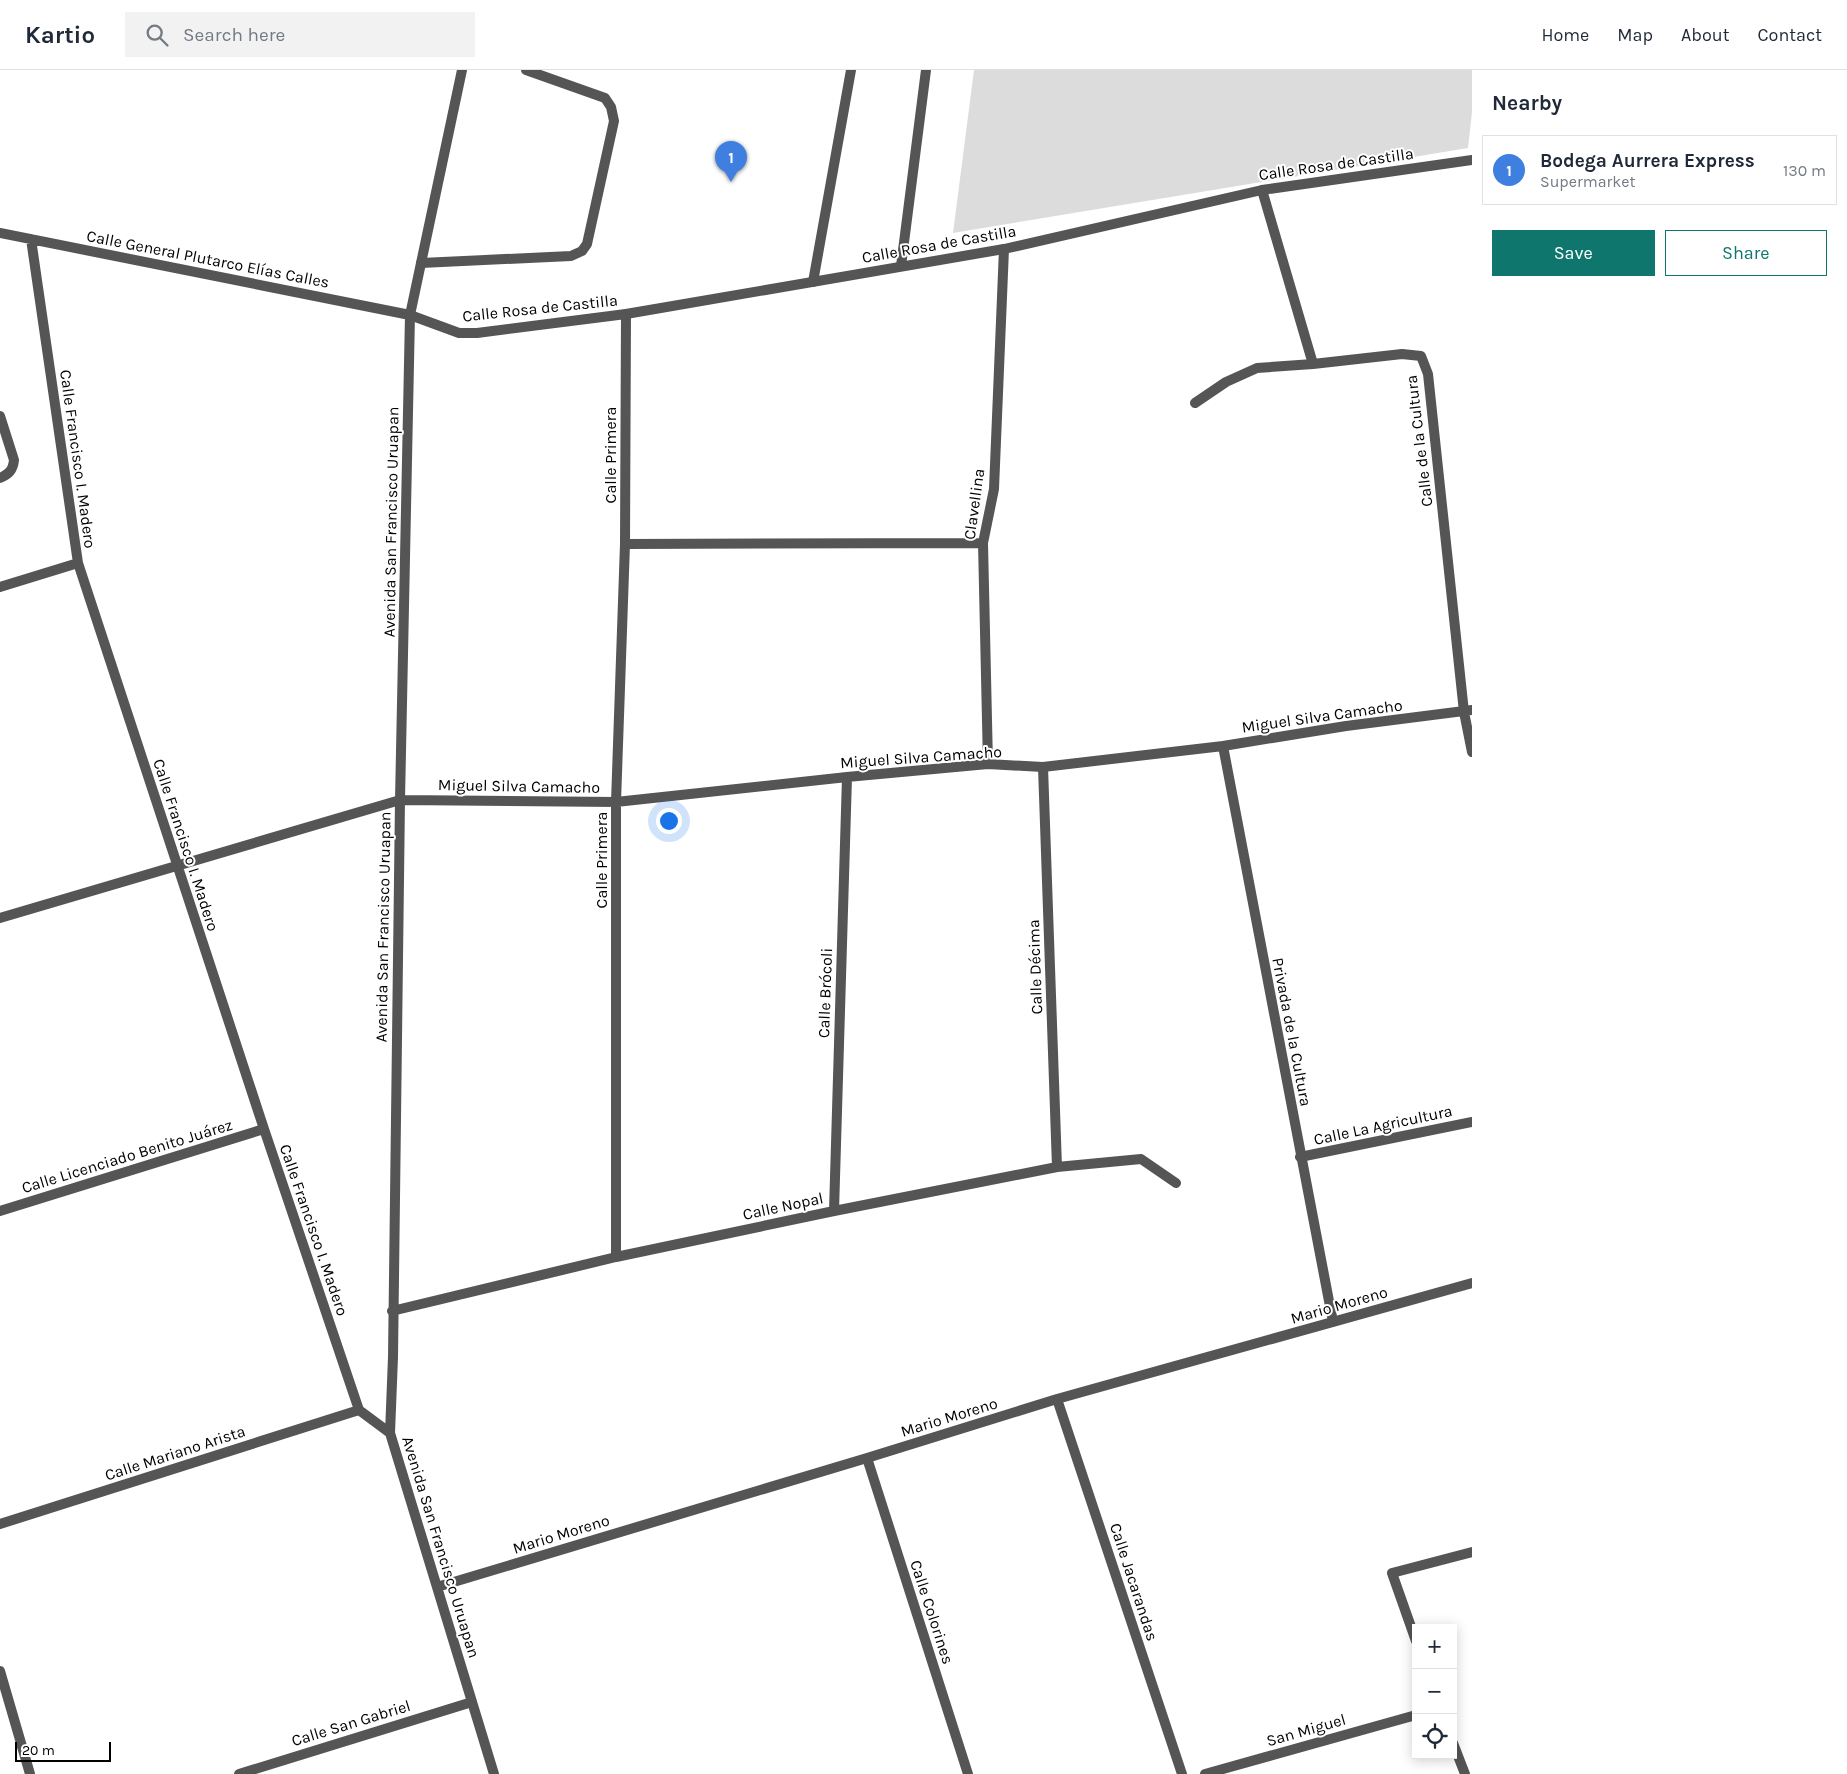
<!DOCTYPE html>
<html lang="en">
<head>
<meta charset="utf-8">
<style>
	body { margin:0; font-family:Karla,sans-serif; background:#f2f2f3; color:#1f2937 }
	.controls { position:absolute; right:15px; bottom:15px; display:grid; overflow:hidden; border-radius:0px; box-shadow:0 2px 12px #0003 }
	.controls button { width:45px; height:45px; display:grid; place-items:center; padding:0; border:0; border-bottom:1px solid #e0e1e3; background:#fff; color:#1f2937; font:25px sans-serif }
	.scale { position:absolute; left:15px; bottom:12px; width:96px; box-sizing:border-box; padding-left:5px; border:2px solid #000; border-top:0; font-size:14px; line-height:18px; white-space:nowrap; color:#000; -webkit-text-stroke:4px #fff; paint-order:stroke }
	.you { position:absolute; left:668px; top:750px; width:18px; height:18px; margin:-12px; border:4px solid #fff; border-radius:50%; background:#1a73e8; box-shadow:0 0 0 8px #1a73e833 }
	.badge { display:grid; place-items:center; width:32px; height:32px; border-radius:50%; background:#0f766e; color:#fff; font-size:16px; font-weight:700 }
	.pin { position:absolute; translate:-50% -41px; filter:drop-shadow(0 1px 2px #0008) }
	.pin::after { content:''; position:absolute; top:26px; width:18px; height:15px; background:inherit; clip-path:polygon(0 0,100% 0,50% 100%) }
	.list { margin:0; padding:0; list-style:none }
	h2 { display:flex; justify-content:space-between; align-items:center; height:65px; margin:0; padding:0 20px; font-size:21px }
	h2 small { font-size:16px; font-weight:400; color:#747a83 }
	.list li { display:grid; grid-template-columns:32px 1fr auto; gap:15px; align-items:center; box-sizing:border-box; height:70px; margin:0 10px 10px; padding:0 10px; border:1px solid #e0e1e3; border-radius:0px }
	.list b { display:block; font-size:19px; white-space:nowrap }
	.list p { margin:0; font-size:16px; white-space:nowrap; color:#747a83 }
	.list em { font-size:16px; font-style:normal; color:#747a83 }
	.actions { display:flex; gap:10px; padding:15px 20px }
	.actions a { flex:1; padding:11px 0; border:1px solid #0f766e; border-radius:0px; text-align:center; font-size:18px; color:#0f766e }
	.actions .main { background:#0f766e; color:#fff }
	.icon { flex:none; width:28px; height:28px; fill:none; stroke:currentColor; stroke-width:2; stroke-linecap:round; stroke-linejoin:round }
	.map { position:relative; flex:none; width:1472px; height:1704px; overflow:hidden }
	header { display:flex; align-items:center; gap:30px; box-sizing:border-box; height:70px; padding:0 25px; background:#fff; border-bottom:1px solid #e0e1e3 }
	header strong { font-size:24px }
	nav { display:flex; gap:28px; margin-inline-start:auto; font-size:18px }
	.search { width:350px; height:45px; background:#f2f2f3; display:flex; align-items:center; gap:12px; box-sizing:border-box; padding:0 18px; border-radius:0px; color:#747a83; font-size:19px }
	main { display:flex }
	aside { flex:1; background:#fff }
	.map>svg:first-child { display:block }
	.green { fill:#dcdcdc }
	.lines { fill:none; stroke-linecap:round; stroke-linejoin:round }
	.service { stroke:#555; stroke-width:10 }
	.minor { stroke:#555; stroke-width:10 }
	.tertiary { stroke:#555; stroke-width:10 }
	.labels { text-anchor:middle; dominant-baseline:central; stroke-width:4; stroke-linejoin:round; paint-order:stroke }
	.street-label { font-size:16px; fill:#000; stroke:#fff }
</style>
</head>
<body>
<header>
<strong>Kartio</strong>
<div class="search"><svg class="icon" aria-label="search" viewBox="0 0 24 24"><circle cx="10" cy="10" r="6"/><path d="M15 15l6 6"/></svg>Search here</div>
<nav><a>Home</a><a>Map</a><a>About</a><a>Contact</a></nav>
</header>
<main>
<div class="map">
<svg width="1472" height="1704" viewBox="0 0 1472 1704">
	<rect width="100%" height="100%" fill="#fff"/>
	<!-- green -->
	<path class="green" d="M974,0H1472V42L1468,78L953,163Z"/>
	<g class="lines">
		<!-- service -->
		<path class="service" d="M421,193L571,186L582,181L587,174L614,51L611,37L605,28L526,0
			M901,196L926,0
			M813,212L851,0
			M0,346L14,390C13,400 9,404 0,408"/>
		<!-- minor -->
		<path class="minor" d="M1262,120L1313,294
			M0,163L410,245L400,730L393,1287L390,1363L494,1704
			M31,169L78,493L264,1059L359,1340L390,1363
			M1195,333L1226,312L1257,298L1313,294L1402,284L1421,286L1428,304L1464,642L1472,682
			M625,474L983,473
			M0,517L78,493
			M1223,676L1333,1252
			M988,694L983,473L994,419L1004,179
			M1043,697L1057,1097
			M0,848L400,730L616,732L847,707L988,694L1043,697L1223,676L1346,656L1472,640
			M1300,1087L1472,1052
			M0,1141L264,1059
			M834,1141L847,707
			M616,1187V732L625,474L626,244
			M392,1241L616,1187L834,1141L1057,1097L1141,1089L1176,1113
			M1057,1329L1182,1704
			M867,1388L968,1704
			M0,1454L359,1340
			M437,1517L867,1388L1057,1329L1472,1213
			M1416,1571L1392,1503L1472,1482
			M0,1601L30,1704
			M1453,1673L1465,1704
			M239,1704L472,1632
			M1205,1704L1416,1645"/>
		<!-- tertiary -->
		<path class="tertiary" d="M462,0L410,245L459,263H477L626,244L1004,179L1262,120L1472,90"/>
	</g>
	<g class="labels">
		<!-- street labels -->
		<g class="street-label">
			<text transform="translate(1336 94) rotate(-8)">Calle Rosa de Castilla</text>
			<text transform="translate(939 174) rotate(-10)">Calle Rosa de Castilla</text>
			<text transform="translate(208 189) rotate(11)">Calle General Plutarco Elías Calles</text>
			<text transform="translate(540 238) rotate(-6)">Calle Rosa de Castilla</text>
			<text transform="translate(1419 371) rotate(-97)">Calle de la Cultura</text>
			<text transform="translate(610 385) rotate(-90)">Calle Primera</text>
			<text transform="translate(78 389) rotate(82)">Calle Francisco I. Madero</text>
			<text transform="translate(974 434) rotate(-82)">Clavellina</text>
			<text transform="translate(391 452) rotate(-89)">Avenida San Francisco Uruapan</text>
			<text transform="translate(1322 646) rotate(-8)">Miguel Silva Camacho</text>
			<text transform="translate(921 687) rotate(-4)">Miguel Silva Camacho</text>
			<text transform="translate(519 716) rotate(1)">Miguel Silva Camacho</text>
			<text transform="translate(186 775) rotate(72)">Calle Francisco I. Madero</text>
			<text transform="translate(601 790) rotate(-90)">Calle Primera</text>
			<text transform="translate(383 857) rotate(-89)">Avenida San Francisco Uruapan</text>
			<text transform="translate(1035 897) rotate(-92)">Calle Décima</text>
			<text transform="translate(825 923) rotate(-88)">Calle Brócoli</text>
			<text transform="translate(1292 962) rotate(79)">Privada de la Cultura</text>
			<text transform="translate(1383 1055) rotate(-12)">Calle La Agricultura</text>
			<text transform="translate(127 1086) rotate(-17)">Calle Licenciado Benito Juárez</text>
			<text transform="translate(783 1136) rotate(-12)">Calle Nopal</text>
			<text transform="translate(314 1160) rotate(71)">Calle Francisco I. Madero</text>
			<text transform="translate(1339 1235) rotate(-16)">Mario Moreno</text>
			<text transform="translate(949 1347) rotate(-17)">Mario Moreno</text>
			<text transform="translate(175 1383) rotate(-18)">Calle Mariano Arista</text>
			<text transform="translate(561 1464) rotate(-17)">Mario Moreno</text>
			<text transform="translate(441 1477) rotate(73)">Avenida San Francisco Uruapan</text>
			<text transform="translate(1134 1512) rotate(72)">Calle Jacarandas</text>
			<text transform="translate(932 1542) rotate(72)">Calle Colorines</text>
			<text transform="translate(351 1653) rotate(-17)">Calle San Gabriel</text>
			<text transform="translate(1306 1660) rotate(-16)">San Miguel</text>
		</g>
	</g>
</svg>
<div class="controls">
<button>+</button>
<button>−</button>
<button><svg class="icon" aria-label="locate" viewBox="0 0 24 24"><circle cx="12" cy="12" r="6"/><path d="M12 2v4M12 18v4M2 12h4M18 12h4"/></svg></button>
</div>
<div class="scale">20 m</div>
<div class="you"></div>
<div class="pin badge" style="left:731px;top:112px;background:#3f7fe0">1</div>
</div>
<aside>
<h2>Nearby<small></small></h2>
<ul class="list">
<li><span class="badge" style="background:#3f7fe0">1</span><div><b>Bodega Aurrera Express</b><p>Supermarket</p></div><em>130 m</em></li>
</ul>
<div class="actions"><a class="main">Save</a><a>Share</a></div>
</aside>
</main>
</body>
</html>
